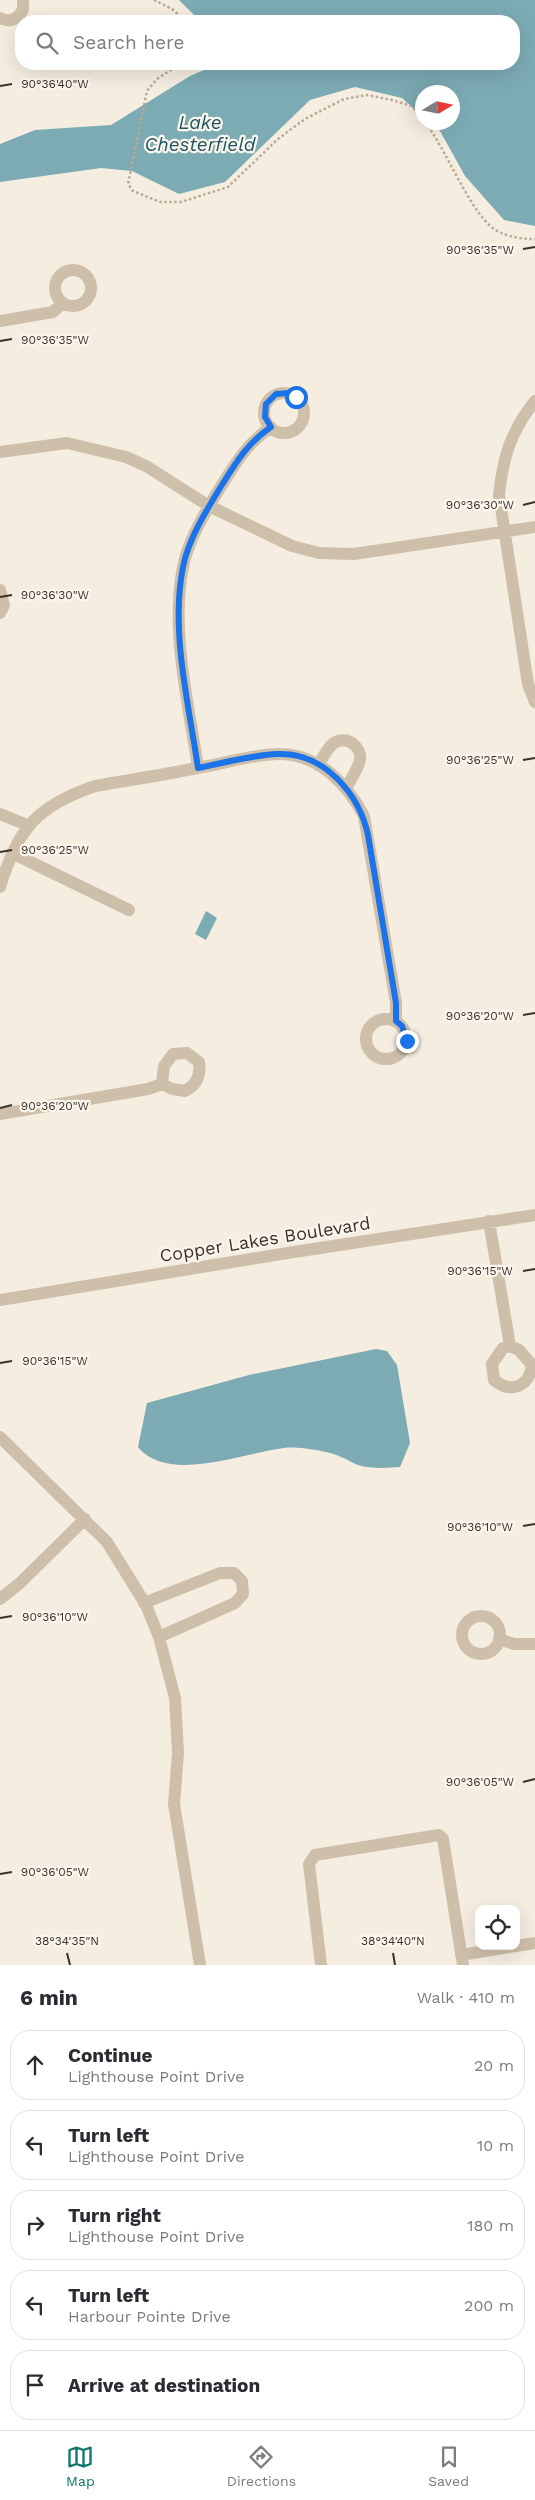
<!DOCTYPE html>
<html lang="en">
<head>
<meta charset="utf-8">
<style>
	body { margin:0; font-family:"Work Sans",sans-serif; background:#f7f7f7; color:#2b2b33 }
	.controls { position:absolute; right:15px; bottom:15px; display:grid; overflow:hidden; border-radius:10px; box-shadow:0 5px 20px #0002 }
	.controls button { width:45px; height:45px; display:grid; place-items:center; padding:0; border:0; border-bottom:1px solid #e1e1e2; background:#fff; color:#2b2b33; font:25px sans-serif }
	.compass { position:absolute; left:415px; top:85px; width:45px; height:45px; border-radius:50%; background:#fff; box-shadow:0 5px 20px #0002; rotate:80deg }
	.stop { position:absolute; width:15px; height:15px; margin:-11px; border:4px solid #1a73e8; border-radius:50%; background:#fff }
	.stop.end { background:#1a73e8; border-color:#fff; box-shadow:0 1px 5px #0008 }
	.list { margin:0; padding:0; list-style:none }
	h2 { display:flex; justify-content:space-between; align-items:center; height:65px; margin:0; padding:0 20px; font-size:21px }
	h2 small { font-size:16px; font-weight:400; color:#7c7c81 }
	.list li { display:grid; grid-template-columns:32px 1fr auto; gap:15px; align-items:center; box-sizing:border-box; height:70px; margin:0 10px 10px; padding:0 10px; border:1px solid #e1e1e2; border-radius:20px }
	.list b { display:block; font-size:19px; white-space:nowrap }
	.list p { margin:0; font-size:16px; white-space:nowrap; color:#7c7c81 }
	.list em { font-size:16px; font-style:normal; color:#7c7c81 }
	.icon { flex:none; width:28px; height:28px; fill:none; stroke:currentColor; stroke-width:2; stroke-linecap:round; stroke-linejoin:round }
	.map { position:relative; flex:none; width:535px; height:1965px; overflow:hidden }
	.search { position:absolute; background:#fff; box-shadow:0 5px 20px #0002; left:15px; right:15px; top:15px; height:55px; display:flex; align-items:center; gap:12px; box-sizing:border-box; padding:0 18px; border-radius:20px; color:#7c7c81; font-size:19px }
	.sheet { height:465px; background:#fff }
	nav { display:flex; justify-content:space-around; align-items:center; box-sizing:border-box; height:70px; border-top:1px solid #e1e1e2; background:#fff; font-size:14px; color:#7c7c81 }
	nav a { display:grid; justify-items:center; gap:2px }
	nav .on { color:#0f766e }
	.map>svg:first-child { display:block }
	.water { fill:#7cabb4 }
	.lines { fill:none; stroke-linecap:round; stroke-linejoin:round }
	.path { stroke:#baa994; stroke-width:2.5; stroke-dasharray:2.5 2.5; stroke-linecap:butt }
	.minor { stroke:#cebfaa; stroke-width:12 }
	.route { stroke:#1a73e8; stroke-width:6 }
	.ticks { fill:none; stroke:#3b312a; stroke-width:2 }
	.labels { text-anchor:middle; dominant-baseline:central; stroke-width:4.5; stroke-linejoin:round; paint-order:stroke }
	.street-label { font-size:18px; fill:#3b312a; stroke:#fbf6ed }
	.water-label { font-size:19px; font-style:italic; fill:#1c5460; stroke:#fbf6ed }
	.ticks-label { font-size:12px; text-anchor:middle; fill:#3b312a; stroke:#fbf6ed; stroke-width:4.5; stroke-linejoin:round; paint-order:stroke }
</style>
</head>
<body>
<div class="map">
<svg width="535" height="1965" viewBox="0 0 535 1965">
	<rect width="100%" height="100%" fill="#f5ede0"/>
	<!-- water -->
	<path class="water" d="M179,0H535V226L504,220L465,176L440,131L430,123L452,122V92H422V116L402,98L355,87L310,100L225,182L179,194L132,171L101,168L0,182V144L35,130L111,125L190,76L218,64H514V21H200Z
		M206,911L217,918L206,940L195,934Z
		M376,1349L387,1351L397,1365L410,1443L400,1467C385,1468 373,1469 358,1465C352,1463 347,1459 341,1457C329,1451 297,1446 284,1448C243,1453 168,1484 138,1447L147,1403L249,1375Z"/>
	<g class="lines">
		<!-- path -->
		<path class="path" d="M154,0L172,9L186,21
			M180,64L157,79L147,91L128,184L133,191L160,202H181L228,187L278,139L305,119L344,99L367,95L392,100L412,106L422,120
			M425,122C446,149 470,212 494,229C507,237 521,239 535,239"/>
		<!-- minor -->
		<path class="minor" d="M0,18C10,23 19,19 23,9V0
			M55 288a18 18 0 1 1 36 0a18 18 0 1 1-36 0Z
			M0,321L53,312L63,303
			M264 413a20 20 0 1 1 40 0a20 20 0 1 1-40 0Z
			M535,401C511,431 503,457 499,495L528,684L535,702
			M0,452L67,443L126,457L146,466L209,506L292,546L319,553L354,554L535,527
			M0,590L4,605L0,613
			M318,765C323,758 327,748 334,743C346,735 362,746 360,760C358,769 351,779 346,788
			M198,768C189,705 170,631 183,567C188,540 206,511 220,488C235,464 247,443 271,427
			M0,814L27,825
			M12,853L129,910
			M0,887C19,827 36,807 95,786C129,780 163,775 197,768C224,764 252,754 279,754C319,754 347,784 364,816L396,1003V1021
			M366 1039a20 20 0 1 1 40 0a20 20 0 1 1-40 0Z
			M0,1114L148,1089L162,1084L172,1089L185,1091C197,1085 201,1075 199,1062L187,1053L173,1054L164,1066L162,1084
			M489,1221L510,1346
			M0,1300L294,1252L535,1215
			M510,1346L519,1350L532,1365C529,1387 511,1394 494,1380L492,1364L503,1348Z
			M0,1437L107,1542L146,1605L159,1637L175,1698L178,1753L174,1804L200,1965
			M0,1599L20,1583L85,1519
			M144,1603L220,1573H234L242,1581L243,1594L235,1603L159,1637
			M462 1635a19 19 0 1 1 38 0a19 19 0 1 1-38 0Z
			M499,1639L514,1644H535
			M516,1946L535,1943
			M461,1955L515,1946
			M321,1965L309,1864L315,1855L439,1835L443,1839L463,1965"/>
	</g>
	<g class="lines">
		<!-- route -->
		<path class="route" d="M296,397L290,393L276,394L266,404L265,417L271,427C247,443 235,464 220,488C206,511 188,540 183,567C170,631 189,705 198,768C224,763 251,755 278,754C324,752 359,794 368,835L396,1003V1021L402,1026L407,1041"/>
	</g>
	<!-- ticks -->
	<path class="ticks" d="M0,86L12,84M523,249L535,247M0,341L12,339M523,505L535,502M0,597L12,595M523,760L535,758M0,852L12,850M523,1015L535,1013M0,1108L12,1105M523,1271L535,1269M0,1363L12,1361M523,1526L535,1524M0,1618L12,1616M523,1782L535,1779M0,1874L12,1872M67,1953L70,1965M393,1953L395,1965"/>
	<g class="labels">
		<!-- street labels -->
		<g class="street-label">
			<text transform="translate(265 1239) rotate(-9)">Copper Lakes Boulevard</text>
		</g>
		<!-- water labels -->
		<g class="water-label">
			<text x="200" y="122">Lake<tspan x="200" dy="22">Chesterfield</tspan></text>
		</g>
	</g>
	<g class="ticks-label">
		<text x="55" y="88">90°36'40"W</text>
		<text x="480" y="254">90°36'35"W</text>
		<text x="55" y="344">90°36'35"W</text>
		<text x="480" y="509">90°36'30"W</text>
		<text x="55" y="599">90°36'30"W</text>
		<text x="480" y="764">90°36'25"W</text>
		<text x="55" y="854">90°36'25"W</text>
		<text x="480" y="1020">90°36'20"W</text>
		<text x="55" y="1110">90°36'20"W</text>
		<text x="480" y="1275">90°36'15"W</text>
		<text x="55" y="1365">90°36'15"W</text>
		<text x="480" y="1531">90°36'10"W</text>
		<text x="55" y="1621">90°36'10"W</text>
		<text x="480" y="1786">90°36'05"W</text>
		<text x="55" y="1876">90°36'05"W</text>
		<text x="67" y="1945">38°34'35"N</text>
		<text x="393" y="1945">38°34'40"N</text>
	</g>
</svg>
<div class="controls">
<button><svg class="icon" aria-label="locate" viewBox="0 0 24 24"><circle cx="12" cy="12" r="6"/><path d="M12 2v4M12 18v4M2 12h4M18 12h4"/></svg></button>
</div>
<svg class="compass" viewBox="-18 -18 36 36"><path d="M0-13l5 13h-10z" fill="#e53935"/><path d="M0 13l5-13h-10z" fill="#7c7c81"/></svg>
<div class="stop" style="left:296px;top:397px"></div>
<div class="stop end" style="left:407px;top:1041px"></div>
<div class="search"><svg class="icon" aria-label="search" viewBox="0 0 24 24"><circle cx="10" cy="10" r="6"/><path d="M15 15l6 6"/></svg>Search here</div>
</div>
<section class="sheet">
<h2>6 min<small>Walk · 410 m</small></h2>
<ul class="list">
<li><svg class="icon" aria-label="ahead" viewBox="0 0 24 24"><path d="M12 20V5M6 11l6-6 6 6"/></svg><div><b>Continue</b><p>Lighthouse Point Drive</p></div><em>20 m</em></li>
<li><svg class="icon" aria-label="left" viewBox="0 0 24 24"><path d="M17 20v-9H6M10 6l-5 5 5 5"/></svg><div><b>Turn left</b><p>Lighthouse Point Drive</p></div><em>10 m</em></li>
<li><svg class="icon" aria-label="right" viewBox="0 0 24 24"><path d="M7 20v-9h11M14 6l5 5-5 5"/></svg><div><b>Turn right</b><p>Lighthouse Point Drive</p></div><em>180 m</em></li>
<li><svg class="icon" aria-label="left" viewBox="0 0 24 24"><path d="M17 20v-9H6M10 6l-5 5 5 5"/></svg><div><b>Turn left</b><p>Harbour Pointe Drive</p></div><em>200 m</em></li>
<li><svg class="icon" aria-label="arrive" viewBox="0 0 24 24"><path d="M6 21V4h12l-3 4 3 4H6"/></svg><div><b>Arrive at destination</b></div></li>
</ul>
</section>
<nav>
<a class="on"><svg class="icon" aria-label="map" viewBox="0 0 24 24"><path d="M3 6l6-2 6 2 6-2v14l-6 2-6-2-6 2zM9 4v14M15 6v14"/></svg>Map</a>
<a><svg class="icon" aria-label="directions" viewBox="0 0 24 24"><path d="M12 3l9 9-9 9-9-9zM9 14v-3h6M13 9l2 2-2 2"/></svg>Directions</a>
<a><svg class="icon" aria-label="saved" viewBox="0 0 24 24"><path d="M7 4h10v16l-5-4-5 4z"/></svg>Saved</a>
</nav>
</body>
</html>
